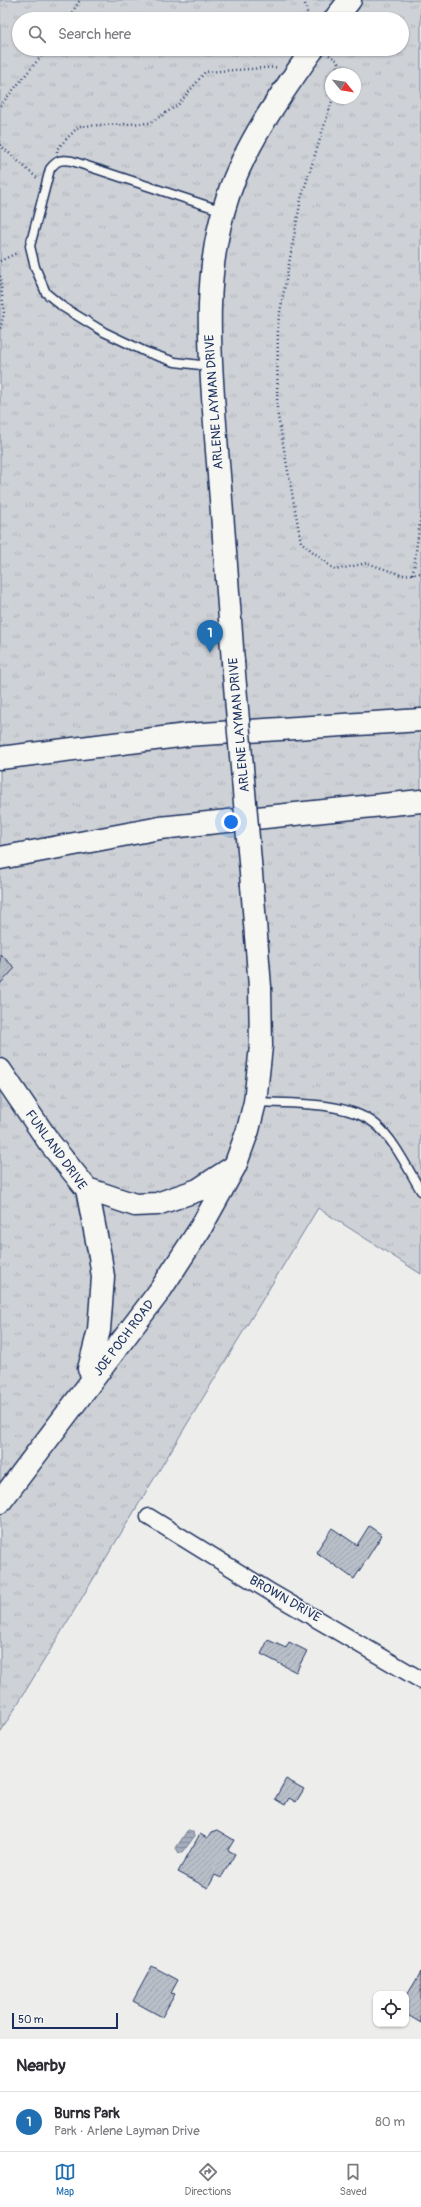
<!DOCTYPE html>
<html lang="en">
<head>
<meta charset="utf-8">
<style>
	body { margin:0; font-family:Pangolin,sans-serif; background:#f2f2f3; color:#2b2b33 }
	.controls { position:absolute; right:12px; bottom:12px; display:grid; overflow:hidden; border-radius:8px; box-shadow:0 1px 3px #0004 }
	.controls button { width:36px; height:36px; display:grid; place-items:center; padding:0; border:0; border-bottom:1px solid #e1e1e2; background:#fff; color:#2b2b33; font:20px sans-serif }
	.compass { position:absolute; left:325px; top:68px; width:36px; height:36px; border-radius:50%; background:#fff; box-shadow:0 1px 3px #0004; rotate:120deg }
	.scale { position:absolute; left:12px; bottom:10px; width:106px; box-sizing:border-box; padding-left:4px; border:2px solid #1b2f5e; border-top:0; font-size:11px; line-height:14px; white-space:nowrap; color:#1b2f5e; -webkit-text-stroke:3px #f6f6f2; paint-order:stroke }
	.you { position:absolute; left:231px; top:822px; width:14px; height:14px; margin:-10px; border:3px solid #fff; border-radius:50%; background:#1a73e8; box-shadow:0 0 0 6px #1a73e833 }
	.badge { display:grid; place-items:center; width:26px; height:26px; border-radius:50%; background:#1f6fb2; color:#fff; font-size:13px; font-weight:700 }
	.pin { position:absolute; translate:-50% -33px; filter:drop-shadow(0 1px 2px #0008) }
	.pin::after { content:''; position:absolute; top:21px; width:14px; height:12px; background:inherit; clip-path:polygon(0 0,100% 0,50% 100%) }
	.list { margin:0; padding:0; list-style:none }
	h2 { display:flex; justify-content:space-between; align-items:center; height:52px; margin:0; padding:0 16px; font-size:17px }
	h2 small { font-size:13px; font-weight:400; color:#7c7c81 }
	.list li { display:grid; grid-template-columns:26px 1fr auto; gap:12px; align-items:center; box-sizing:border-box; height:60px; padding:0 16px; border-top:1px solid #e1e1e2 }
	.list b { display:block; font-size:15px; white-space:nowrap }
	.list p { margin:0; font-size:13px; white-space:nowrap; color:#7c7c81 }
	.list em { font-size:13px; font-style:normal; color:#7c7c81 }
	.icon { flex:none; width:22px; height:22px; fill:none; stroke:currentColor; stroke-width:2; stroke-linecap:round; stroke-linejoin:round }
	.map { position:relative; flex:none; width:421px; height:2039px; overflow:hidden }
	.search { position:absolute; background:#fff; box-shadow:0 1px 3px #0004; left:12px; right:12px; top:12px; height:44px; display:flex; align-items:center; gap:10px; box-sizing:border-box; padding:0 14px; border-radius:22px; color:#7c7c81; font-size:15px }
	.sheet { height:112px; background:#fff }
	nav { display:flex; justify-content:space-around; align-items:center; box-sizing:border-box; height:56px; border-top:1px solid #e1e1e2; background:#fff; font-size:11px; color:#7c7c81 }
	nav a { display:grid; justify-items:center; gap:2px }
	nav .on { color:#1f6fb2 }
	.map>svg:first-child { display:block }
	.park { fill:url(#park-tufts); stroke:#74809a; fill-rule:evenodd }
	.water { fill:url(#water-rules); stroke:#6e7a96 }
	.building { fill:url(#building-hatch); stroke:#1b2f5e }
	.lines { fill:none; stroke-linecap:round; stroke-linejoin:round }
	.lane-casing { stroke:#1b2f5e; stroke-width:11 }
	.street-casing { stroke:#1b2f5e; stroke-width:19 }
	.secondary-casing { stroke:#1b2f5e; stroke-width:25 }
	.highway-casing { stroke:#1b2f5e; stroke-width:25 }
	.path { stroke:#1b2f5e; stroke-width:2.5; stroke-dasharray:1 3; stroke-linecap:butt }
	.lane { stroke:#f6f6f2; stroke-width:8 }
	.street { stroke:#f6f6f2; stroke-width:16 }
	.secondary { stroke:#f6f6f2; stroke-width:22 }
	.highway { stroke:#f6f6f2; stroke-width:22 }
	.secondary-bridge-casing { stroke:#1b2f5e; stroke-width:25; stroke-linecap:butt }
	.secondary-bridge { stroke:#f6f6f2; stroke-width:22 }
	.labels { text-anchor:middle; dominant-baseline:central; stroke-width:3; stroke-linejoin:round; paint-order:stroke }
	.street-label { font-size:13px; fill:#1b2f5e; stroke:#f6f6f2 }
</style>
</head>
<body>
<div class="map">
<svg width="421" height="2039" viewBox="0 0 421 2039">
	<defs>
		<pattern id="park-tufts" width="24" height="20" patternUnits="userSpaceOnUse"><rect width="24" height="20" fill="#ced2d7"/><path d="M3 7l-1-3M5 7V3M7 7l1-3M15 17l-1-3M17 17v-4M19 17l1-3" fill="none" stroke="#b0b5bb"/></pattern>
		<pattern id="water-rules" width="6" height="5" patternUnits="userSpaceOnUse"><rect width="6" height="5" fill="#a5acbc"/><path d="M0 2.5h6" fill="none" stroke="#868c9c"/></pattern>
		<pattern id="building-hatch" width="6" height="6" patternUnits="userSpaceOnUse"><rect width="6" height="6" fill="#b9bfc8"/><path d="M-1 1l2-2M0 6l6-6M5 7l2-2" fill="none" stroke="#9ea4ae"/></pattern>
	</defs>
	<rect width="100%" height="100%" fill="#edeeec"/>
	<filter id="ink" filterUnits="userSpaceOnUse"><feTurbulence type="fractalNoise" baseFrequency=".025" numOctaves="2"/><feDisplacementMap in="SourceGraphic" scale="8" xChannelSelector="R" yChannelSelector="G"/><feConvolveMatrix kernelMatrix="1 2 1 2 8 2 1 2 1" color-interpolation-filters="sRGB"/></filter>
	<g filter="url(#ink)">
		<!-- park -->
		<path class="park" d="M0,0H421V1274L318,1208L0,1733ZM19,19H402V49H19ZM331,74H355V98H331Z"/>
		<!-- water -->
		<path class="water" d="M189,1830L193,1832L194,1837L183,1852L179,1853L176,1848L187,1831Z"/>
		<!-- building -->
		<path class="building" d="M0,954L15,968L0,984Z
			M369,1526L382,1535L354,1579L316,1552L332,1528L357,1545Z
			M268,1640L286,1648L289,1642L307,1651L296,1672L261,1654Z
			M286,1779L304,1789L296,1802L289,1798L285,1805L275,1799Z
			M217,1830L234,1840L228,1850L235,1854L221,1878L215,1875L208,1888L178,1872L200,1834L207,1838L211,1832Z
			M152,1966L178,1980L171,1993L175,1994L162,2017L133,2001Z
			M421,1972V2023L406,2014V1997Z"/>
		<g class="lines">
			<!-- lane casing -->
			<g class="lane-casing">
				<path id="lane" d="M209,366L175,362L146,352L104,332L63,307L46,293L35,267L30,246L50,169C57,160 61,159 72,161L223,211
					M256,1102C291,1104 345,1101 374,1123C393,1137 409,1171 421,1191"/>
			</g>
			<!-- street casing -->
			<g class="street-casing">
				<path id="street" d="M149,1517L272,1593L421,1680"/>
			</g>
			<!-- secondary casing -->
			<g class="secondary-casing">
				<path id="secondary" d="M335,19L350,0
					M233,662C228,591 223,521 217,451C211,365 200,279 228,196C246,143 281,94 313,49
					M0,1070L49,1142L87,1189L100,1256L103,1277L99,1330L89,1369L95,1376
					M87,1189L135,1205L157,1204L198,1190L235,1166L248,1130L255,1102L261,1046L260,987L252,885
					M0,1502L159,1292L200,1229L235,1166"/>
			</g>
			<!-- highway casing -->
			<g class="highway-casing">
				<path id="highway" d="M0,758L187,735L421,720
					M0,858L160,828L421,801"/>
			</g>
			<!-- path -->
			<path class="path" d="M304,0L309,19
				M68,19L80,0
				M329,55L338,61L336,74
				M333,98L301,199L278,323L277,411L301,542L335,570L367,563L402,575L421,573
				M0,106L47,49
				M0,145L37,178
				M57,152V149L79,126L150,123L178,105L205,72L279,67
				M0,261L21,251
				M0,276L4,313L0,330
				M413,574L421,514"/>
			<!-- lane -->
			<use href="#lane" class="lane"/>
			<!-- street -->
			<use href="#street" class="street"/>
			<!-- secondary -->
			<use href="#secondary" class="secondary"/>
			<!-- highway -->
			<use href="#highway" class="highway"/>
			<!-- secondary-bridge casing -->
			<g class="secondary-bridge-casing">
				<path id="secondary-bridge" d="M233,662L252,885"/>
			</g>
			<!-- secondary-bridge -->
			<use href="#secondary-bridge" class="secondary-bridge"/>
		</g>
	</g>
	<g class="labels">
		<!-- street labels -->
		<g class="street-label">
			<text transform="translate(214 402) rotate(-94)">ARLENE LAYMAN DRIVE</text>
			<text transform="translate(239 725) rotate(-95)">ARLENE LAYMAN DRIVE</text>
			<text transform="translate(56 1150) rotate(54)">FUNLAND DRIVE</text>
			<text transform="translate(124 1338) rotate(-53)">JOE POCH ROAD</text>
			<text transform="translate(285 1599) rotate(30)">BROWN DRIVE</text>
		</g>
	</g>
</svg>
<div class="controls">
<button><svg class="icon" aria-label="locate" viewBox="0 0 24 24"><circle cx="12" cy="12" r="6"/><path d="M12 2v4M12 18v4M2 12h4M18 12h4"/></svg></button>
</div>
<svg class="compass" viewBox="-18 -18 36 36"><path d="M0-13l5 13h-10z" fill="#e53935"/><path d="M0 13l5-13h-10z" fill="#7c7c81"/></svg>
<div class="scale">50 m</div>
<div class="you"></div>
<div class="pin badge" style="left:210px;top:653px">1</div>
<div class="search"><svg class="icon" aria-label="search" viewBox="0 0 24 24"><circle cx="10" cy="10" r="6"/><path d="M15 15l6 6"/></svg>Search here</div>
</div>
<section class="sheet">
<h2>Nearby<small></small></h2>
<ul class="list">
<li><span class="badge">1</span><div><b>Burns Park</b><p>Park · Arlene Layman Drive</p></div><em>80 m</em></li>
</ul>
</section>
<nav>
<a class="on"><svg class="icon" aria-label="map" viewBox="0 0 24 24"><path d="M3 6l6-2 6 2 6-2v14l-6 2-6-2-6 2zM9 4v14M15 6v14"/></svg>Map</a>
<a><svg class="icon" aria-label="directions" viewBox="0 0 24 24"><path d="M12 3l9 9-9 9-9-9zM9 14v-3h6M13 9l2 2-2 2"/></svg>Directions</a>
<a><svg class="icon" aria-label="saved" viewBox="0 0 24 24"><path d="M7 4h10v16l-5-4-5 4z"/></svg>Saved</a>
</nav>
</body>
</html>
